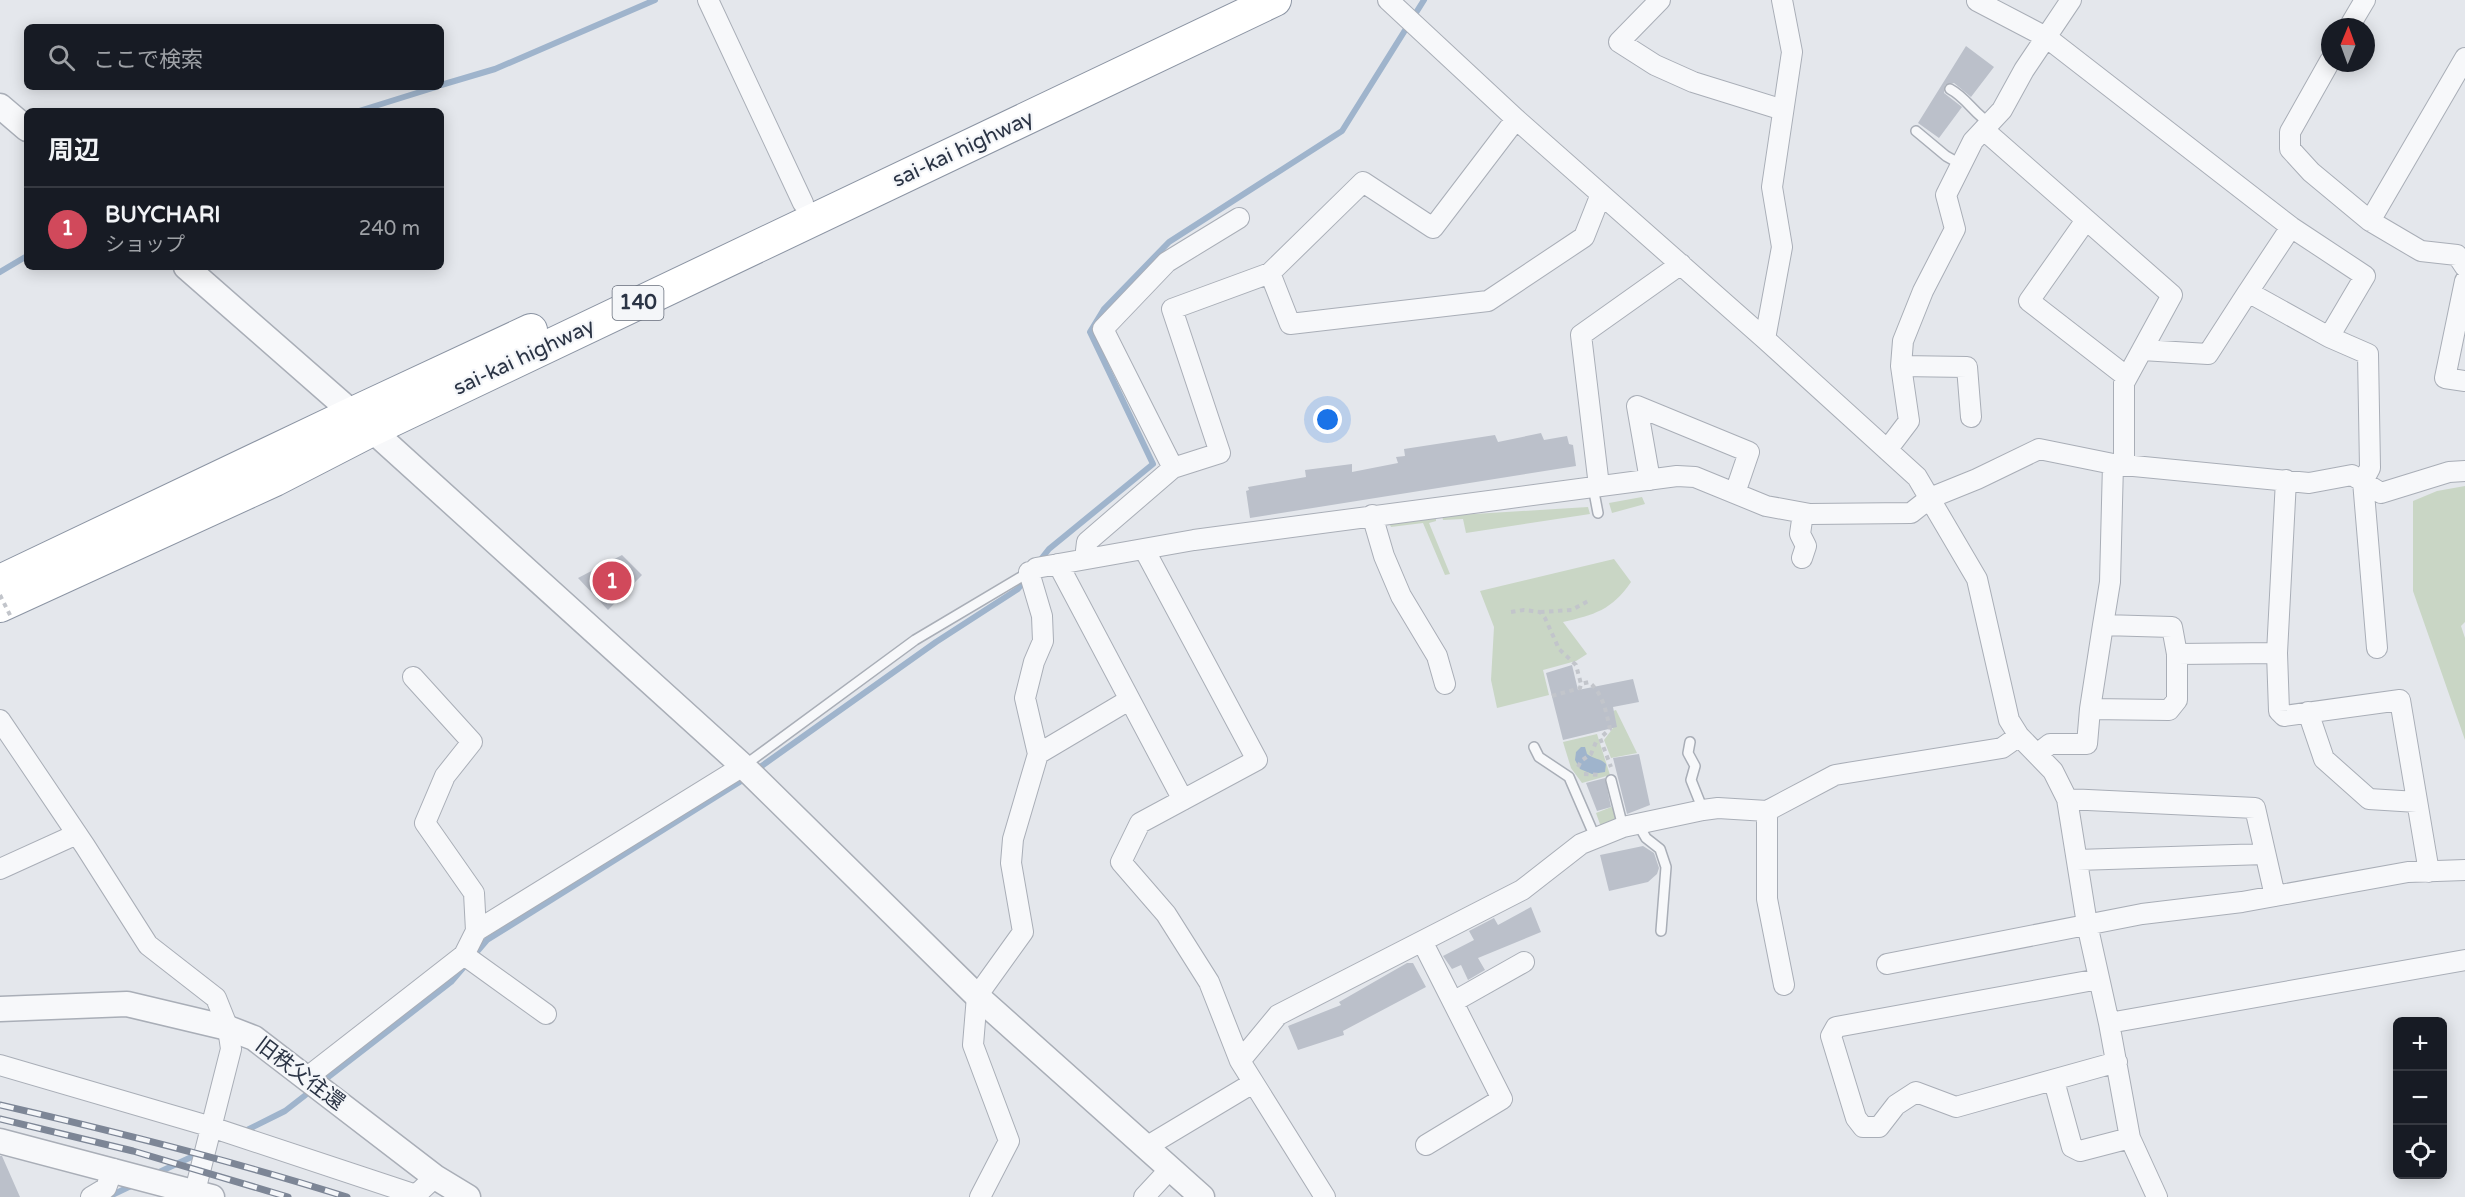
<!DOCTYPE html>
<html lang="ja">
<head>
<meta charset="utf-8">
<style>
	body { margin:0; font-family:"Varela Round","Noto Sans JP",sans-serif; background:#20242c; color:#f1f3f6 }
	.controls { position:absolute; right:18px; bottom:18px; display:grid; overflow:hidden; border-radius:9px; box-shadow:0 3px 15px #0003 }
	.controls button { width:54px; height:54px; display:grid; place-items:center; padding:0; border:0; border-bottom:2px solid #363941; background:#171b24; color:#f1f3f6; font:30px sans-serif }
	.compass { position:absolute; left:2321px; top:18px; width:54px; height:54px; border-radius:50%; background:#171b24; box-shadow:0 3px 15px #0003; rotate:1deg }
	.you { position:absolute; left:1328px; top:420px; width:21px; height:21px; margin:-15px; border:4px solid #fff; border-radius:50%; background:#1a73e8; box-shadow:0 0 0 9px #1a73e833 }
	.badge { display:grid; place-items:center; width:39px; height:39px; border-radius:50%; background:#d1495b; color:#fff; font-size:20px; font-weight:700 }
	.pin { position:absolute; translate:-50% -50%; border:3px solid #fff; box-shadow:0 2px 6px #0006 }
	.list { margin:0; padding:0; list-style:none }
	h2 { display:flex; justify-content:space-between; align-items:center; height:78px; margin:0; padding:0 24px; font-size:26px }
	h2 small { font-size:20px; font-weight:400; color:#9ea1a6 }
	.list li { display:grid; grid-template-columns:39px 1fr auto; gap:18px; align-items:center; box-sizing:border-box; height:84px; padding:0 24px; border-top:2px solid #363941 }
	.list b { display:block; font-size:22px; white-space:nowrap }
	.list p { margin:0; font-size:20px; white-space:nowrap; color:#9ea1a6 }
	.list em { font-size:20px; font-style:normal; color:#9ea1a6 }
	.icon { flex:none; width:33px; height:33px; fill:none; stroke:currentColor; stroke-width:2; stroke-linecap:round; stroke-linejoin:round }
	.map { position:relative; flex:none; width:2465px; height:1197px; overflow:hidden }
	.search { position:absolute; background:#171b24; box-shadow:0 3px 15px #0003; left:24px; top:24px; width:420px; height:66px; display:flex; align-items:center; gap:15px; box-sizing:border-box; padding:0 21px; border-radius:9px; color:#9ea1a6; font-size:22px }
	.panel { position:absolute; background:#171b24; box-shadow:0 3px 15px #0003; left:24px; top:108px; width:420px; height:162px; border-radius:9px }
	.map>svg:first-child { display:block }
	.green { fill:#c9d6c5 }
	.water { fill:#9fb4cc }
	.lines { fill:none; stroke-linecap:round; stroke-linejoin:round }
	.stream { stroke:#9fb4cc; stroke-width:6 }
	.building { fill:#bbc0ca }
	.service-casing { stroke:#a9aeb7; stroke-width:12 }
	.minor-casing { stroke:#a9aeb7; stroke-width:22 }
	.tertiary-casing { stroke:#a9aeb7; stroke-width:27 }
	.trunk-casing { stroke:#8b94a3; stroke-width:34 }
	.path { stroke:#c2c5cb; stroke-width:4; stroke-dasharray:4.5 4.5; stroke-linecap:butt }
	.service { stroke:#f7f8fa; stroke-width:9 }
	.minor { stroke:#f7f8fa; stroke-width:20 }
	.tertiary { stroke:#f7f8fa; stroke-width:24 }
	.trunk { stroke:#fff; stroke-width:32 }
	.rail-casing { stroke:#7d8696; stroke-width:7 }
	.rail { stroke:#f4f6f9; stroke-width:4.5; stroke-dasharray:14; stroke-linecap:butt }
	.path-bridge { stroke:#c2c5cb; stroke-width:4; stroke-dasharray:4.5 4.5; stroke-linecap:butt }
	.labels { text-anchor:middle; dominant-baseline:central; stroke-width:4.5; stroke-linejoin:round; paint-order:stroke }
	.shield { fill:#f4f6f9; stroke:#676e7b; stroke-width:1.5 }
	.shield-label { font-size:20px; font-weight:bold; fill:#2b3445 }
	.street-label { font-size:21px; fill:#2b3445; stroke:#f4f6f9 }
</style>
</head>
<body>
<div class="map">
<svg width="2465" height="1197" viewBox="0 0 2465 1197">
	<rect width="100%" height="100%" fill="#e4e7ec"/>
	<!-- green -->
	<path class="green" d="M2465,486V622L2461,626L2465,638V740L2413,591V501L2437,491Z
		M1642,497L1645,504L1612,513L1609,503Z
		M1588,507L1590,514L1466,533L1463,519L1443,520L1442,516Z
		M1436,516V521L1429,523L1450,574L1445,575L1423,523L1391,527L1389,523Z
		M1614,559L1631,582C1612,610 1594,615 1563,622L1587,654L1576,661L1543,670L1549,695L1497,708L1491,680L1494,627L1480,591Z
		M1616,710L1637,753L1611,758L1604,740L1613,728L1610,712Z
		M1597,734L1610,775L1582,783L1571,768L1563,742Z
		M1614,806L1619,818L1601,827L1596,813Z"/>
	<!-- water -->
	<path class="water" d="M1581,747H1585L1587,754C1593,759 1600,758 1606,764L1605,772L1592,774L1580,769L1575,760L1576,752Z"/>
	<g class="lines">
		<!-- stream -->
		<path class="stream" d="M441,85L495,69L655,0
			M359,111L436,87
			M0,272L27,256
			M1038,563L1049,549L1153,464L1090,332L1104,309L1169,242L1342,131L1424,0
			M756,770L936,642L1018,589L1026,579
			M322,1082L451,982L487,940L746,778
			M241,1133L285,1111L312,1090
			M155,1174L200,1153
			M108,1197L135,1184"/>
	</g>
	<!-- building -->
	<path class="building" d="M1966,46L1994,67L1971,97L1954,83L1945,85L1944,93L1962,107L1939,138L1918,123Z
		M1541,433L1544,440L1567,436L1569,444L1573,445L1576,466L1250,518L1246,491L1249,490L1248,487L1306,477L1305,470L1352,464V472L1398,463L1396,457L1405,456L1404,449L1495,435L1498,442Z
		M622,555L642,575L608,610L578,578Z
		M1572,665L1578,690L1633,679L1639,702L1613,707L1617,727L1563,740L1546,673Z
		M1639,754L1650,805L1627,814L1613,758Z
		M1605,778L1611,807L1597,811L1586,783Z
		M1643,846L1654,853L1659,868L1657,874L1648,882L1609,891L1600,855Z
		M1531,907L1541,932L1478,958L1485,970L1468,980L1461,965L1452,969L1443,956L1474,940L1469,931L1494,918L1498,925Z
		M1407,963H1413L1426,987L1343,1031L1344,1035L1298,1050L1288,1026L1341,1005L1339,1002Z
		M0,1156H2L20,1197H0Z"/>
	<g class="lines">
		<!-- service casing -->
		<g class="service-casing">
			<path id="service" d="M1950,89C1967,98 1974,114 1990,123
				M1916,131L1946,156L1962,165
				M1593,487L1598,513
				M1690,742L1688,753L1695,766L1691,780L1703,810
				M1534,747L1539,757L1569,777L1595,837
				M745,765L915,640L1031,571
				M1611,780L1623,827
				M1638,824L1646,838L1660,849L1666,867L1661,931"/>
		</g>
		<!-- minor casing -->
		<g class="minor-casing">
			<path id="minor" d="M708,0L803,203
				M1388,0L1516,119L1765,339L1917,477L1977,579L2009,720L2019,736L2053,771L2067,799L2087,924L2109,1023L2130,1138L2157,1197
				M1660,0L1619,42L1655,65L1693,82L1783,110
				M1977,1L2046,37L2291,227L2365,276L2329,337L2248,292L2291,227
				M2349,27L2365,0
				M2330,61L2290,132V149L2311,172L2370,221L2465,58
				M1984,130L2172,295L2124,383V465
				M2086,220L2029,301L2127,377
				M2370,221L2421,251L2457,255L2465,267
				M1270,273L1290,324L1488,301L1584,237L1601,194
				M2465,281L2445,378L2465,381
				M2329,337L2368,354L2370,468L2363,481L2377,648
				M1765,339L1782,247L1772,187L1792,52L1782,0
				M2142,350L2208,354L2248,292
				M1901,366L1967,367L1971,417
				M1887,450L1909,421L1901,366L1903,341L1923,291L1955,229L1946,195L1973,141L2002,110L2024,70L2071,0
				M1173,468L1103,329L1167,262L1239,218
				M1650,480L1637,406L1749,452L1735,493
				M2286,480L2277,653L2279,711L2284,716L2400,700L2429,872
				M1599,486L1581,335L1681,264
				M1372,515L1384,556L1401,596L1437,656L1445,684
				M1144,549L1257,760L1140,823L1121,862L1166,914L1209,982L1240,1061
				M1802,558L1806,546L1800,534L1803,513
				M1085,559L1087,542L1173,468L1220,453L1172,309L1270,273L1363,182L1433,228L1516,119
				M1058,564L1183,800
				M1036,568L1194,540L1677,476L1695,477L1766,506L1810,514L1911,513L1930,498L1977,479L2039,449L2113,464L2309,483L2352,475L2381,493L2449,472L2465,471
				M1029,572L1042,616L1043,641L1034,662L1025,698L1038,754L1129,700
				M2103,625L2090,709L2169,710L2177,700V654L2172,627L2103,625L2110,582L2113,464
				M2177,654L2277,653
				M413,677L472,742L445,776L425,823L474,893L476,931
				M2308,712L2324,759L2369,799L2417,802
				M0,720L85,846L148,945L216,998L228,1028L231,1049L195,1191
				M2037,754L2050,744H2087L2090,709
				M2067,799L2255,808L2275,896
				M1767,811V899L1784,985
				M2077,860L2265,854
				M0,869L77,834
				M1423,943L1502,1099L1426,1145
				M464,955L546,1014
				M1887,964L2142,914L2242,902L2408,872L2465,870
				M2099,979L1836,1027L1831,1036L1856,1118L1863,1127H1879L1896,1105L1916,1092L1956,1107L2117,1062
				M1453,1002L1524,962
				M2109,1023L2465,960
				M0,1065L205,1125L416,1195L435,1177
				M305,1079L464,955L476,931L743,766
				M2054,1081L2072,1147L2080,1151L2130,1138
				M1146,1147L1253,1083
				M91,1197L106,1188L113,1169
				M980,1197L1009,1141L973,1045L977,996L1023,932L1011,863L1013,839L1038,754
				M1144,1197L1170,1169
				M1325,1197L1240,1061L1278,1015L1522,890L1581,844L1623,827L1703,810L1718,808L1767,811L1835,775L2002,748L2019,736"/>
		</g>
		<!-- tertiary casing -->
		<g class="tertiary-casing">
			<path id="tertiary" d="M0,106L27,129
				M186,267L372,430L743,766L977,996L1202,1197
				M0,1009L127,1004L228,1028L254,1038L435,1177L468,1197
				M0,1141L212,1197"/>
		</g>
		<!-- trunk casing -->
		<g class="trunk-casing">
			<path id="trunk" d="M0,581L353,413L531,330
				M0,606L275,480L372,430L1275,0"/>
		</g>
		<!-- path -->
		<path class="path" d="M1511,612L1524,610L1540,612L1545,618L1559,649L1576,665L1581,684L1589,682C1603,694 1606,711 1610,729L1600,738L1611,767
			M1540,612L1572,610L1588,601
			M1552,696L1580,688L1581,684
			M1578,767L1581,761L1591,754L1596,742L1601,741
			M1584,774L1600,775"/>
		<!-- service -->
		<use href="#service" class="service"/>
		<!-- minor -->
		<use href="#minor" class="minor"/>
		<!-- tertiary -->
		<use href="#tertiary" class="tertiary"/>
		<!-- trunk -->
		<use href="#trunk" class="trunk"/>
		<!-- rail casing -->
		<g class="rail-casing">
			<path id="rail" d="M0,1105C117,1132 233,1161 347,1197
				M0,1119L133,1151L288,1197"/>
		</g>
		<!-- rail -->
		<use href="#rail" class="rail"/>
		<!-- path-bridge -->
		<path class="path-bridge" d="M0,595L12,619"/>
	</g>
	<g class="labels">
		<!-- shield labels -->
		<rect class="shield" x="612.5" y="286" width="51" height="34" rx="4.5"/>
		<g class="shield-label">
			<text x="638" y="303">140</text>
		</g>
		<!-- street labels -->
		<g class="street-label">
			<text transform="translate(963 149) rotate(-25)">sai-kai highway</text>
			<text transform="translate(524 357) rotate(-25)">sai-kai highway</text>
			<text transform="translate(300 1074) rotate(37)">旧秩父往還</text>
		</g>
	</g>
</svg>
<div class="controls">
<button>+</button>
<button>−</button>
<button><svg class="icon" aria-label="locate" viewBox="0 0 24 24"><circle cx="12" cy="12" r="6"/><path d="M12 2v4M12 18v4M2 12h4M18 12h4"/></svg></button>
</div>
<svg class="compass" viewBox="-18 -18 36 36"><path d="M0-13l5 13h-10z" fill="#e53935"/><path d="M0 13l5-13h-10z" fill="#9ea1a6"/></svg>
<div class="you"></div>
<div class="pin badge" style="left:612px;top:581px">1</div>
<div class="search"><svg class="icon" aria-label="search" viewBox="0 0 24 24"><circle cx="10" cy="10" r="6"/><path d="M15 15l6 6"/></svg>ここで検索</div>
<section class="panel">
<h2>周辺<small></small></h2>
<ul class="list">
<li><span class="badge">1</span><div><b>BUYCHARI</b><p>ショップ</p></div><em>240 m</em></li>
</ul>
</section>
</div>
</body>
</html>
